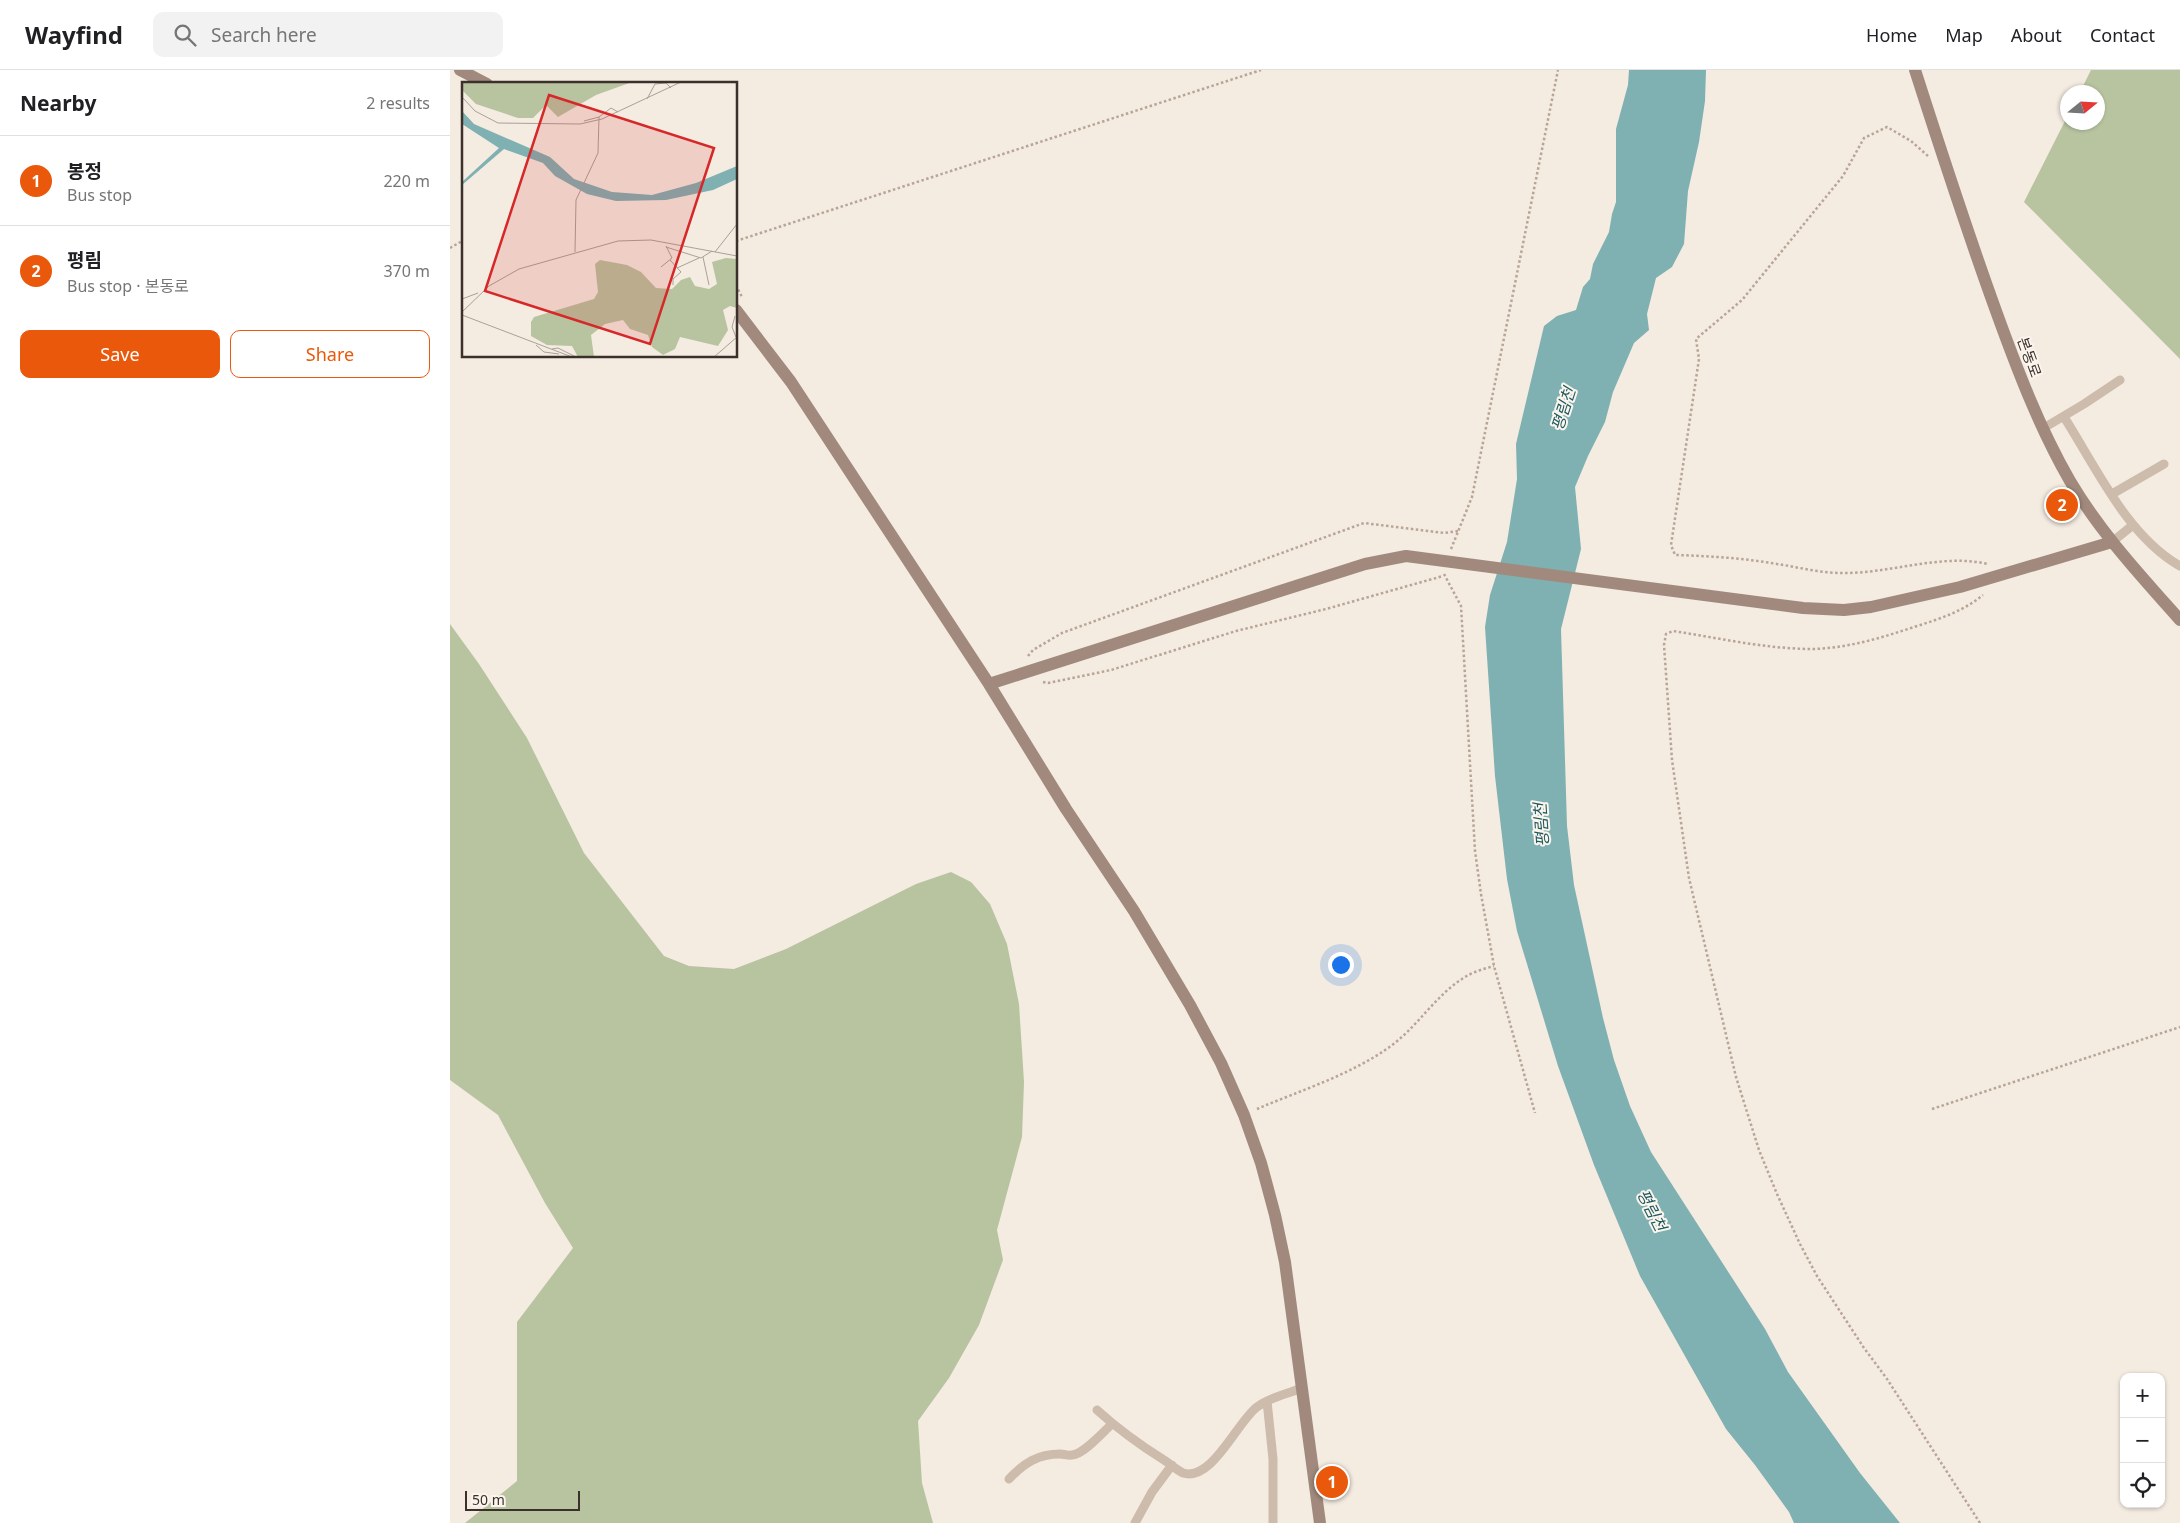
<!DOCTYPE html>
<html lang="en">
<head>
<meta charset="utf-8">
<style>
	body { margin:0; font-family:"Noto Sans","Noto Sans KR",sans-serif; background:#f2f2f2; color:#202124 }
	.controls { position:absolute; right:15px; bottom:15px; display:grid; overflow:hidden; border-radius:10px; box-shadow:0 1px 4px #0004 }
	.controls button { width:45px; height:45px; display:grid; place-items:center; padding:0; border:0; border-bottom:1px solid #e0e0e0; background:#fff; color:#202124; font:25px sans-serif }
	.compass { position:absolute; left:1610px; top:15px; width:45px; height:45px; border-radius:50%; background:#fff; box-shadow:0 1px 4px #0004; rotate:72deg }
	.scale { position:absolute; left:15px; bottom:12px; width:115px; box-sizing:border-box; padding-left:5px; border:2px solid #3b302b; border-top:0; font-size:14px; line-height:18px; white-space:nowrap; color:#3b302b; -webkit-text-stroke:4px #fbf5ee; paint-order:stroke }
	.you { position:absolute; left:890px; top:894px; width:18px; height:18px; margin:-12px; border:4px solid #fff; border-radius:50%; background:#1a73e8; box-shadow:0 0 0 8px #1a73e833 }
	.badge { display:grid; place-items:center; width:32px; height:32px; border-radius:50%; background:#ea580c; color:#fff; font-size:16px; font-weight:700 }
	.pin { position:absolute; translate:-50% -50%; border:2px solid #fff; box-shadow:0 1px 5px #0006 }
	.list { margin:0; padding:0; list-style:none }
	h2 { display:flex; justify-content:space-between; align-items:center; height:65px; margin:0; padding:0 20px; font-size:21px }
	h2 small { font-size:16px; font-weight:400; color:#757577 }
	.list li { display:grid; grid-template-columns:32px 1fr auto; gap:15px; align-items:center; box-sizing:border-box; height:90px; padding:0 20px; border-top:1px solid #e0e0e0 }
	.list b { display:block; font-size:19px; white-space:nowrap }
	.list p { margin:0; font-size:16px; white-space:nowrap; color:#757577 }
	.list em { font-size:16px; font-style:normal; color:#757577 }
	.actions { display:flex; gap:10px; padding:15px 20px }
	.actions a { flex:1; padding:11px 0; border:1px solid #ea580c; border-radius:10px; text-align:center; font-size:18px; color:#ea580c }
	.actions .main { background:#ea580c; color:#fff }
	.icon { flex:none; width:28px; height:28px; fill:none; stroke:currentColor; stroke-width:2; stroke-linecap:round; stroke-linejoin:round }
	.map { position:relative; flex:none; width:1730px; height:1453px; overflow:hidden }
	header { display:flex; align-items:center; gap:30px; box-sizing:border-box; height:70px; padding:0 25px; background:#fff; border-bottom:1px solid #e0e0e0 }
	header strong { font-size:24px }
	nav { display:flex; gap:28px; margin-inline-start:auto; font-size:18px }
	.search { width:350px; height:45px; background:#f2f2f2; display:flex; align-items:center; gap:12px; box-sizing:border-box; padding:0 18px; border-radius:10px; color:#757577; font-size:19px }
	main { display:flex }
	aside { flex:1; background:#fff }
	.map>svg:first-child { display:block }
	.green { fill:#b8c4a0 }
	.water { fill:#7fb0b2 }
	.lines { fill:none; stroke-linecap:round; stroke-linejoin:round }
	.path { stroke:#b9a596; stroke-width:2.5; stroke-dasharray:2.5 2.5; stroke-linecap:butt }
	.lane { stroke:#cdbbac; stroke-width:9 }
	.secondary { stroke:#a18a7d; stroke-width:12 }
	.labels { text-anchor:middle; dominant-baseline:central; stroke-width:4; stroke-linejoin:round; paint-order:stroke }
	.street-label { font-size:15px; fill:#3b302b; stroke:#fbf5ee }
	.water-label { font-size:16px; font-style:italic; fill:#1f5a5e; stroke:#fbf5ee }
	.inset-road { fill:none; stroke:#aaa098; stroke-width:1 }
	.view { fill:#d62828; fill-opacity:0.15; stroke:#d62828; stroke-width:2.5 }
	.inset-edge { fill:none; stroke:#3b302b; stroke-width:2.5 }
</style>
</head>
<body>
<header>
<strong>Wayfind</strong>
<div class="search"><svg class="icon" aria-label="search" viewBox="0 0 24 24"><circle cx="10" cy="10" r="6"/><path d="M15 15l6 6"/></svg>Search here</div>
<nav><a>Home</a><a>Map</a><a>About</a><a>Contact</a></nav>
</header>
<main>
<aside>
<h2>Nearby<small>2 results</small></h2>
<ul class="list">
<li><span class="badge">1</span><div><b>봉정</b><p>Bus stop</p></div><em>220 m</em></li>
<li><span class="badge">2</span><div><b>평림</b><p>Bus stop · 본동로</p></div><em>370 m</em></li>
</ul>
<div class="actions"><a class="main">Save</a><a>Share</a></div>
</aside>
<div class="map">
<svg width="1730" height="1453" viewBox="0 0 1730 1453">
	<rect width="100%" height="100%" fill="#f4ebe1"/>
	<!-- green -->
	<path class="green" d="M1641,0H1730V289L1574,132L1617,47L1618,52H1648V22H1630Z
		M0,554L29,594L77,668L134,783L214,886L239,896L284,899L336,879L466,814L501,802L521,812L540,834L557,874L569,934L574,1012L572,1067L547,1160L553,1190L529,1255L499,1308L468,1351L472,1413L483,1453H15L67,1411V1252L123,1178L95,1133L48,1045L0,1010Z"/>
	<!-- water -->
	<path class="water" d="M1179,0H1256L1255,31L1249,72L1238,121L1234,174L1222,197L1206,208L1197,244L1199,260L1184,273L1163,322L1155,352L1138,386L1125,417L1131,479L1111,559L1117,756L1124,815L1153,948L1164,990L1180,1036L1201,1082L1315,1259L1338,1302L1410,1403L1450,1453H1344L1339,1442L1305,1395L1276,1359L1190,1206L1144,1095L1108,996L1067,861L1057,809L1045,706L1035,557L1040,525L1057,472L1067,409L1066,374L1094,256L1107,246L1126,240L1133,217L1140,209L1143,194L1159,162L1162,144L1166,132V59L1178,15Z"/>
	<g class="lines">
		<!-- path -->
		<path class="path" d="M1478,86L1461,71L1437,57L1414,68L1393,106L1292,230L1246,269L1249,289L1221,475L1225,485C1259,486 1293,488 1327,494C1348,497 1369,503 1391,503C1440,504 1490,483 1538,494
			M286,171L811,0
			M0,178L14,170
			M286,215L292,227
			M1001,479L1022,427L1108,0
			M994,504L1011,536L1025,781L1031,824L1044,896L1085,1043
			M578,586L583,580L612,563L914,453L994,463L1008,461
			M593,612L598,613L661,600L786,561L876,539L993,506
			M807,1039C849,1021 900,1005 938,978C966,959 984,927 1012,909C1022,902 1033,899 1044,896
			M1482,1039L1730,957
			M1530,1453L1437,1309L1414,1278L1367,1206L1350,1174L1327,1124L1309,1080L1286,1007L1239,808L1222,690L1214,575L1216,564L1223,561C1269,568 1316,579 1363,579C1398,578 1431,568 1464,557C1489,549 1512,542 1533,525"/>
		<!-- lane -->
		<path class="lane" d="M1614,347C1646,397 1677,466 1730,496
			M1592,359L1634,334L1670,310
			M1662,424L1714,394
			M1662,472L1683,455
			M817,1331L823,1389V1453
			M647,1340C668,1359 690,1375 714,1390C720,1394 727,1400 733,1403C762,1412 787,1352 807,1337C820,1327 837,1324 852,1318
			M559,1409C574,1393 588,1384 610,1384C614,1384 619,1386 622,1385C634,1384 653,1362 662,1354
			M685,1453L702,1422L722,1395"/>
		<!-- secondary -->
		<path class="secondary" d="M10,0L37,14
			M1465,0C1491,81 1517,161 1546,241C1567,299 1589,357 1620,411C1650,462 1691,506 1730,550
			M286,240L341,312L539,614L616,739L684,841L740,935L771,993L794,1045L811,1093L825,1145L835,1192L870,1453
			M539,614L915,494L956,486L1353,538L1394,540L1421,537L1510,517L1662,472"/>
	</g>
	<g class="labels">
		<!-- street labels -->
		<g class="street-label">
			<text transform="translate(1580 287) rotate(70)">본동로</text>
		</g>
		<!-- water labels -->
		<g class="water-label">
			<text transform="translate(1113 339) rotate(-72)">평림천</text>
			<text transform="translate(1091 755) rotate(-94)">평림천</text>
			<text transform="translate(1202 1140) rotate(63)">평림천</text>
		</g>
	</g>
	<!-- overview -->
	<g transform="translate(12 12)">
		<rect width="275" height="275" fill="#f4ebe1"/>
		<path d="M0,0H170L134,13L96,35L84,23L71,36H56L14,22L0,8ZM264,176L275,177V226L268,224L261,228L266,248L256,264L218,255L213,267L201,273L190,265L186,253L168,247L161,238L143,242L129,253L132,275H116L110,264L85,263L69,254V240L72,235L132,217L136,210L133,182L138,178L165,183L179,190L194,206L210,207L219,198L228,195L233,204L247,207L255,202L250,180Z" fill="#b8c4a0"/>
		<path d="M0,29L12,42L88,75L112,97L150,110L190,113L234,101L275,84V97L251,108L204,118L154,119L125,112L93,94L81,81L42,67L0,103V100L37,66L0,42Z" fill="#7fb0b2"/>
		<path class="inset-road" d="M0,15L13,29L36,41L118,42L140,37L219,0M185,17L193,2L204,1L209,6M122,39L137,35L149,26L156,30M204,165L239,176L250,169M113,170L114,118L136,71L137,35M253,170L275,142M241,175L247,203M208,178L219,190L211,197V203M199,185L210,176L204,164M215,186L237,176M0,217L16,211M0,230L27,204L57,187L156,159L189,158L275,174M0,233L110,275M273,234L270,245L274,255M74,263L82,270L97,272M90,267L96,266L114,275M252,275L275,255"/>
		<path class="view" d="M87,13L252,66L188,262L23,209Z"/>
		<rect width="275" height="275" class="inset-edge"/>
	</g>
</svg>
<div class="controls">
<button>+</button>
<button>−</button>
<button><svg class="icon" aria-label="locate" viewBox="0 0 24 24"><circle cx="12" cy="12" r="6"/><path d="M12 2v4M12 18v4M2 12h4M18 12h4"/></svg></button>
</div>
<svg class="compass" viewBox="-18 -18 36 36"><path d="M0-13l5 13h-10z" fill="#e53935"/><path d="M0 13l5-13h-10z" fill="#757577"/></svg>
<div class="scale">50 m</div>
<div class="you"></div>
<div class="pin badge" style="left:882px;top:1412px">1</div>
<div class="pin badge" style="left:1612px;top:435px">2</div>
</div>
</main>
</body>
</html>
